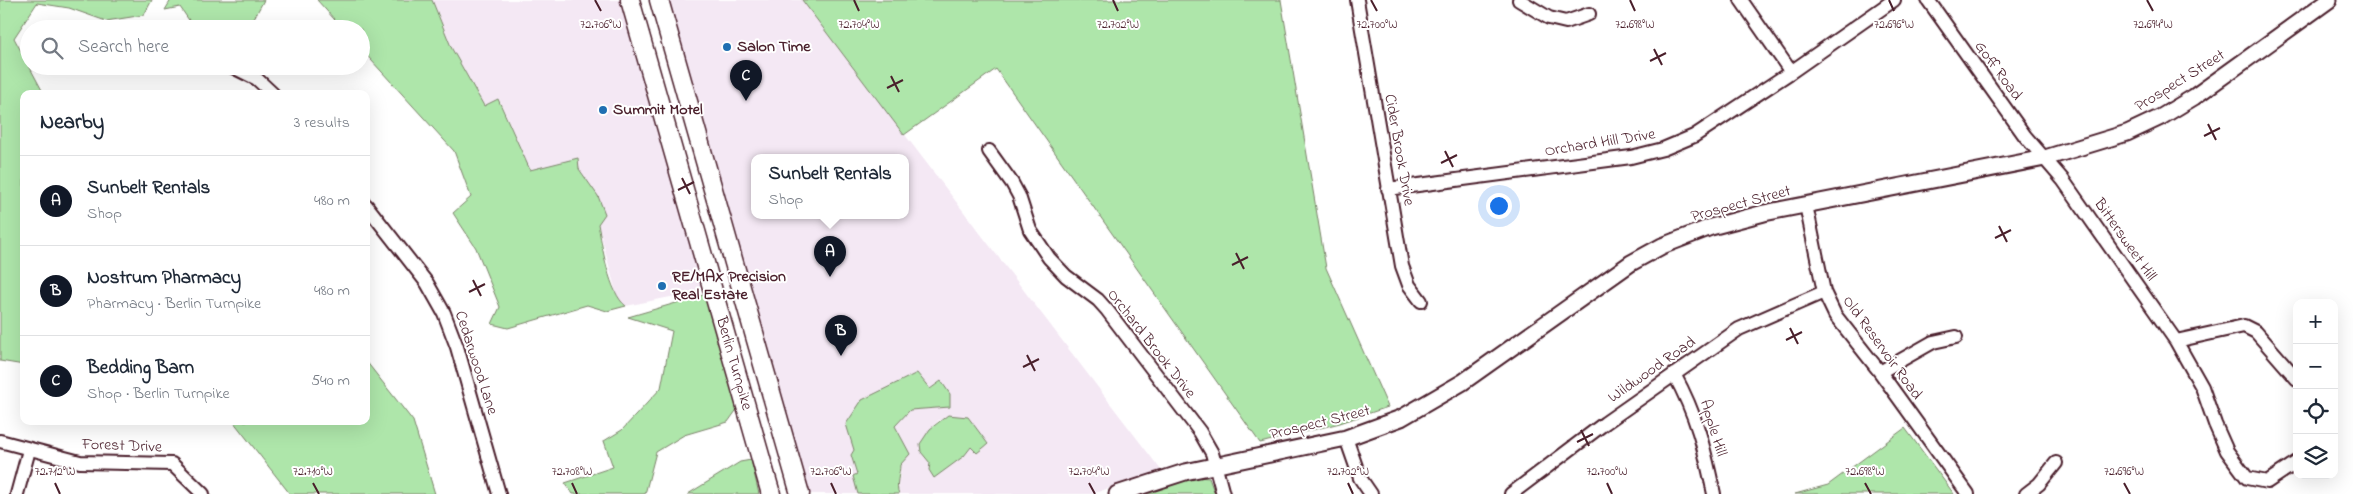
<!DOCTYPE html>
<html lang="en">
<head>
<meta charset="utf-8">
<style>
	body { margin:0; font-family:"Indie Flower",sans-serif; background:#f2f2f3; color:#1f2937 }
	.controls { position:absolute; right:15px; bottom:15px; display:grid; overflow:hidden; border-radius:10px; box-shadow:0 5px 20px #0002 }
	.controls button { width:45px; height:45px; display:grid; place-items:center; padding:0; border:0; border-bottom:1px solid #e0e1e3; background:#fff; color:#1f2937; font:25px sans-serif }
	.you { position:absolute; left:1498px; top:205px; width:18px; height:18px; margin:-12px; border:4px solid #fff; border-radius:50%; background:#1a73e8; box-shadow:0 0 0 8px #1a73e833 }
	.badge { display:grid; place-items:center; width:32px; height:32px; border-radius:50%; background:#111827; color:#fff; font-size:16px; font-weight:700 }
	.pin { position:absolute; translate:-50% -41px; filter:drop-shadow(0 1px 2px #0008) }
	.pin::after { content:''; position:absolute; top:26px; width:18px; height:15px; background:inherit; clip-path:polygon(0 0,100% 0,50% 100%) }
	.popup { position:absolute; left:751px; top:154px; width:158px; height:65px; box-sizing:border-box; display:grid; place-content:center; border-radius:10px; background:#fff; filter:drop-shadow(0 1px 4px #0005); font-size:16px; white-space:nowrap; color:#747a83 }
	.popup b { font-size:19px; color:#1f2937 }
	.popup::after { content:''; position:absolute; left:50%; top:100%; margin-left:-10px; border:10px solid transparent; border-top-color:#fff }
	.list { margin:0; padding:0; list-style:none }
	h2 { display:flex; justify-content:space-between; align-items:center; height:65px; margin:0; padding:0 20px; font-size:21px }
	h2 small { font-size:16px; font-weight:400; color:#747a83 }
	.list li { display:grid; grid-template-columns:32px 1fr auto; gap:15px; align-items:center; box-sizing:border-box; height:90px; padding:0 20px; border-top:1px solid #e0e1e3 }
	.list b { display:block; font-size:19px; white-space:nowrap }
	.list p { margin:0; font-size:16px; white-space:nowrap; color:#747a83 }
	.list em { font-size:16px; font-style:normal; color:#747a83 }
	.icon { flex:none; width:28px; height:28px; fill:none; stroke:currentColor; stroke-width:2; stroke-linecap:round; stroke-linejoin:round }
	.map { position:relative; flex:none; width:2353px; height:494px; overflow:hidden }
	.search { position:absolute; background:#fff; box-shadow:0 5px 20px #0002; left:20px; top:20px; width:350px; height:55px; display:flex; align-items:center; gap:12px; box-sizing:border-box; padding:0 18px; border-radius:28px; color:#747a83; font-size:19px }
	.panel { position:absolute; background:#fff; box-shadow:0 5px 20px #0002; left:20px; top:90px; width:350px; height:335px; border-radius:10px }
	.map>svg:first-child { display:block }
	.built { fill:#f4e8f4; fill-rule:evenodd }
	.green { fill:#aee6aa; stroke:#7c826a }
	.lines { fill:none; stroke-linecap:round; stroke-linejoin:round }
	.minor-casing { stroke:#4a1f2b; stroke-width:16 }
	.major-casing { stroke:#4a1f2b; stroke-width:19 }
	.highway-casing { stroke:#4a1f2b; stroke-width:21 }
	.minor { stroke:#fff; stroke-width:12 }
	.major { stroke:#fff; stroke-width:15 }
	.highway { stroke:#fff; stroke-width:18 }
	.ticks { fill:none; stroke:#4a1f2b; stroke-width:2 }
	.poi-dot { fill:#1f6fb2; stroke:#fff; stroke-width:2 }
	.labels { text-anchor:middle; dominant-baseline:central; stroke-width:4; stroke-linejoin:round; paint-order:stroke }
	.poi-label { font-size:16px; font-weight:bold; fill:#4a1f2b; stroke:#fff; text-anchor:start }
	.street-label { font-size:16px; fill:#4a1f2b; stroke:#fff }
	.ticks-label { font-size:12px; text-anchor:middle; fill:#4a1f2b; stroke:#fff; stroke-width:4; stroke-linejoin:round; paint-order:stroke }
</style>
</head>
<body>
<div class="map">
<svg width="2353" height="494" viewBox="0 0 2353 494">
	<rect width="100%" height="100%" fill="#fff"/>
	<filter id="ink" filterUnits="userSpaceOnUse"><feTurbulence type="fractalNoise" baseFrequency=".02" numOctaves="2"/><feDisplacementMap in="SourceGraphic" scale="10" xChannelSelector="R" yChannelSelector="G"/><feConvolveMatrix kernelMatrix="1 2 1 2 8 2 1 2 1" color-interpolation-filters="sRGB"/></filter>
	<g filter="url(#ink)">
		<!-- built -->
		<path class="built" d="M432,0H621L705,290L626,306L618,300L598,224V196L579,169L578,158L530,170L499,99L484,106L452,49Z
			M667,0H802L1161,470L1092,494H899L898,481L900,476L902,438L895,426L910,410L949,407L940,381L930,389L917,373L862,400L854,450L851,455L857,474L853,476L858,494H803ZM755,158H905V216H755ZM939,420L988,443L971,447L964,456L929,470L930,463L920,444L930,429Z"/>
		<!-- green -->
		<path class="green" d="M0,0H152L144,15L106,21L69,8L37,3L14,38L44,94H24V365L0,361Z
			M171,0H264L248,29H195L180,7L165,10Z
			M317,0H432L452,49L484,106L498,99L530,170L578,158L579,169L598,196L605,214L598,224C602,245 609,294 626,306L607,311L587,305L508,328L492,324L500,307L476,248L453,213L471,197L454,151L361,49V29H343Z
			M802,0H1281L1326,268L1388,407L1340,423L1260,443L996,69L904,135Z
			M707,294L738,408L728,422L684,435L656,452L645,494H573L565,483L613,467L604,441L622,430L661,388L672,331L628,317Z
			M366,361L413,421L435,494H290L233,421H366Z
			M917,373L930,389L941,381L950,394V407L910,410L895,426L910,454L900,465C900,475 895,484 899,494H858L853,476L857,474L851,455L854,450L846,424L862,400Z
			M948,415L968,417L988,444L977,453L971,447L964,456L934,478L929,470L930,463L921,452L920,444L930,429Z
			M1905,428L1954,494H1795L1828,485Z
			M751,460L759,494H688L740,462Z
			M1198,477L1209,478L1215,494H1140L1163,485Z"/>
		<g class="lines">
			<!-- minor casing -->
			<g class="minor-casing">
				<path id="minor" d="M1357,0L1402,266L1409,285L1421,301
					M1519,0L1549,18L1566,22L1589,14
					M1741,0L1791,72
					M1928,0L2025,136L2063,180L2176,341
					M231,66L257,79L273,94
					M989,151L1012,183L1019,196L1030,230L1049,258L1066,276L1098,300L1107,310L1200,432L1212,453L1223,494
					M1388,189L1631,157L1663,149L1694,136L1791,72L1894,0
					M366,205L427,283L444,313L457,347L499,494
					M1806,205L1824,292L1835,315L1880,372L1968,494
					M1880,372L1933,342L1956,337
					M1674,374C1697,416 1704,447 1714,494
					M2297,379L2256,332L2244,326L2176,341L2202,387L2215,424L2227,451L2247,478L2267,482L2297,462
					M1346,438L1360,478L1371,494
					M0,441L80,462L172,464L203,494
					M17,494L29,450
					M1511,494L1605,423L1739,329L1824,292
					M2026,494L2039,484L2056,463"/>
			</g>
			<!-- major casing -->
			<g class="major-casing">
				<path id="major" d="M1117,494L1185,472L1346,438L1401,418L1463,382L1631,263L1662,246L1711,227L1764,213L2045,158L2127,133L2161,117L2194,97L2329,0"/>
			</g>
			<!-- highway casing -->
			<g class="highway-casing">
				<g id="highway">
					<path id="s1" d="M630,0L771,494"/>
					<path d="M659,0L800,494"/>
				</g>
			</g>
			<!-- minor -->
			<use href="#minor" class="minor"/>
			<!-- major -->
			<use href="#major" class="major"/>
			<!-- highway -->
			<use href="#highway" class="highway"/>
		</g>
	</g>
	<!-- ticks -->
	<path class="ticks" d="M595,0L601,11M854,0L859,11M1113,0L1118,11M1371,0L1377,11M1630,0L1635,11M1889,0L1894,11M2147,0L2153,11M1654,49L1662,65M1650,61L1666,53M891,76L899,92M887,88L903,80M2208,124L2216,140M2204,136L2220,128M1445,151L1453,167M1441,163L1457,155M682,178L690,194M678,190L694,182M1999,226L2007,242M1995,238L2011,230M1236,253L1244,269M1232,265L1248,257M473,280L481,296M469,292L485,284M1790,328L1798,344M1786,340L1802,332M1027,355L1035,371M1023,367L1039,359M1581,430L1589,446M1577,442L1593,434M55,483L60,494M313,483L319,494M572,483L577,494M831,483L836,494M1089,483L1095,494M1348,483L1353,494M1607,483L1612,494M1865,483L1871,494M2124,483L2130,494"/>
	<!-- markers -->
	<g class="poi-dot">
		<circle cx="727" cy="47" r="5"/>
		<circle cx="603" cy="110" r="5"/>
		<circle cx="662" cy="286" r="5"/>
	</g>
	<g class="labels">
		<!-- poi labels -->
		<g class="poi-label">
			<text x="737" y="47">Salon Time</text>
			<text x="613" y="110">Summit Motel</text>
			<text x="672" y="277">RE/MAX Precision<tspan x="672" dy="18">Real Estate</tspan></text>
		</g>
		<!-- street labels -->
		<g class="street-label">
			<text transform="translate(1998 71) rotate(54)">Goff Road</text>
			<text transform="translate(2180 81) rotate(-32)">Prospect Street</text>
			<text transform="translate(1600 143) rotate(-9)">Orchard Hill Drive</text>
			<text transform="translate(1399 150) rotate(80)">Cider Brook Drive</text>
			<text transform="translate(1741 204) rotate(-15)">Prospect Street</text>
			<text transform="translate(2125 240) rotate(55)">Bittersweet Hill</text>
			<text transform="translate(1151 344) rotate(52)">Orchard Brook Drive</text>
			<text transform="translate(1882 348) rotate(54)">Old Reservoir Road</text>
			<text stroke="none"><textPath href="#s1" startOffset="378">Berlin Turnpike</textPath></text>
			<text transform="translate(476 363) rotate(72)">Cedarwood Lane</text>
			<text transform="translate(1652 370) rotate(-35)">Wildwood Road</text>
			<text transform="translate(1320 423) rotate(-14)">Prospect Street</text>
			<text transform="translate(1713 428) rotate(73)">Apple Hill</text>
			<text transform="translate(122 446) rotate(2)">Forest Drive</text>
		</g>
	</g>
	<g class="ticks-label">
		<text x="859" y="28">72.704°W</text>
		<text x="1377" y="28">72.700°W</text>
		<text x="1894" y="28">72.696°W</text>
		<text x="601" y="28">72.706°W</text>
		<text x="1118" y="28">72.702°W</text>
		<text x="1635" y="28">72.698°W</text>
		<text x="2153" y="28">72.694°W</text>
		<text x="55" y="475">72.712°W</text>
		<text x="313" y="475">72.710°W</text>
		<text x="572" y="475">72.708°W</text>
		<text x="831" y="475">72.706°W</text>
		<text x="1089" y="475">72.704°W</text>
		<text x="1348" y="475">72.702°W</text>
		<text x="1607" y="475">72.700°W</text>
		<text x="1865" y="475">72.698°W</text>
		<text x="2124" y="475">72.696°W</text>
	</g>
</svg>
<div class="controls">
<button>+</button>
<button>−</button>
<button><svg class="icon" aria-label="locate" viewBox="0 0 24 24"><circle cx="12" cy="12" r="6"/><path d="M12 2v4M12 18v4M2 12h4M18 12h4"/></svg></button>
<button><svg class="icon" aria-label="layers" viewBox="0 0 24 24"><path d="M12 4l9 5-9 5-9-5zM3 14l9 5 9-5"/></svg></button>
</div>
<div class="you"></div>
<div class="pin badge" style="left:830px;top:277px">A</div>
<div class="popup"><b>Sunbelt Rentals</b>Shop</div>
<div class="pin badge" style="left:841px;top:356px">B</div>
<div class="pin badge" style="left:746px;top:101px">C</div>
<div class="search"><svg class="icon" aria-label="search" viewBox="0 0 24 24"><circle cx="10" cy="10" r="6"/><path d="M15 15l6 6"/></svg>Search here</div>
<section class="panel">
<h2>Nearby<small>3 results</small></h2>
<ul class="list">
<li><span class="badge">A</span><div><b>Sunbelt Rentals</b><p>Shop</p></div><em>480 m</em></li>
<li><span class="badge">B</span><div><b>Nostrum Pharmacy</b><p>Pharmacy · Berlin Turnpike</p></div><em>480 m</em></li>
<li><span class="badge">C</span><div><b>Bedding Barn</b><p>Shop · Berlin Turnpike</p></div><em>540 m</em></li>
</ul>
</section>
</div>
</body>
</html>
